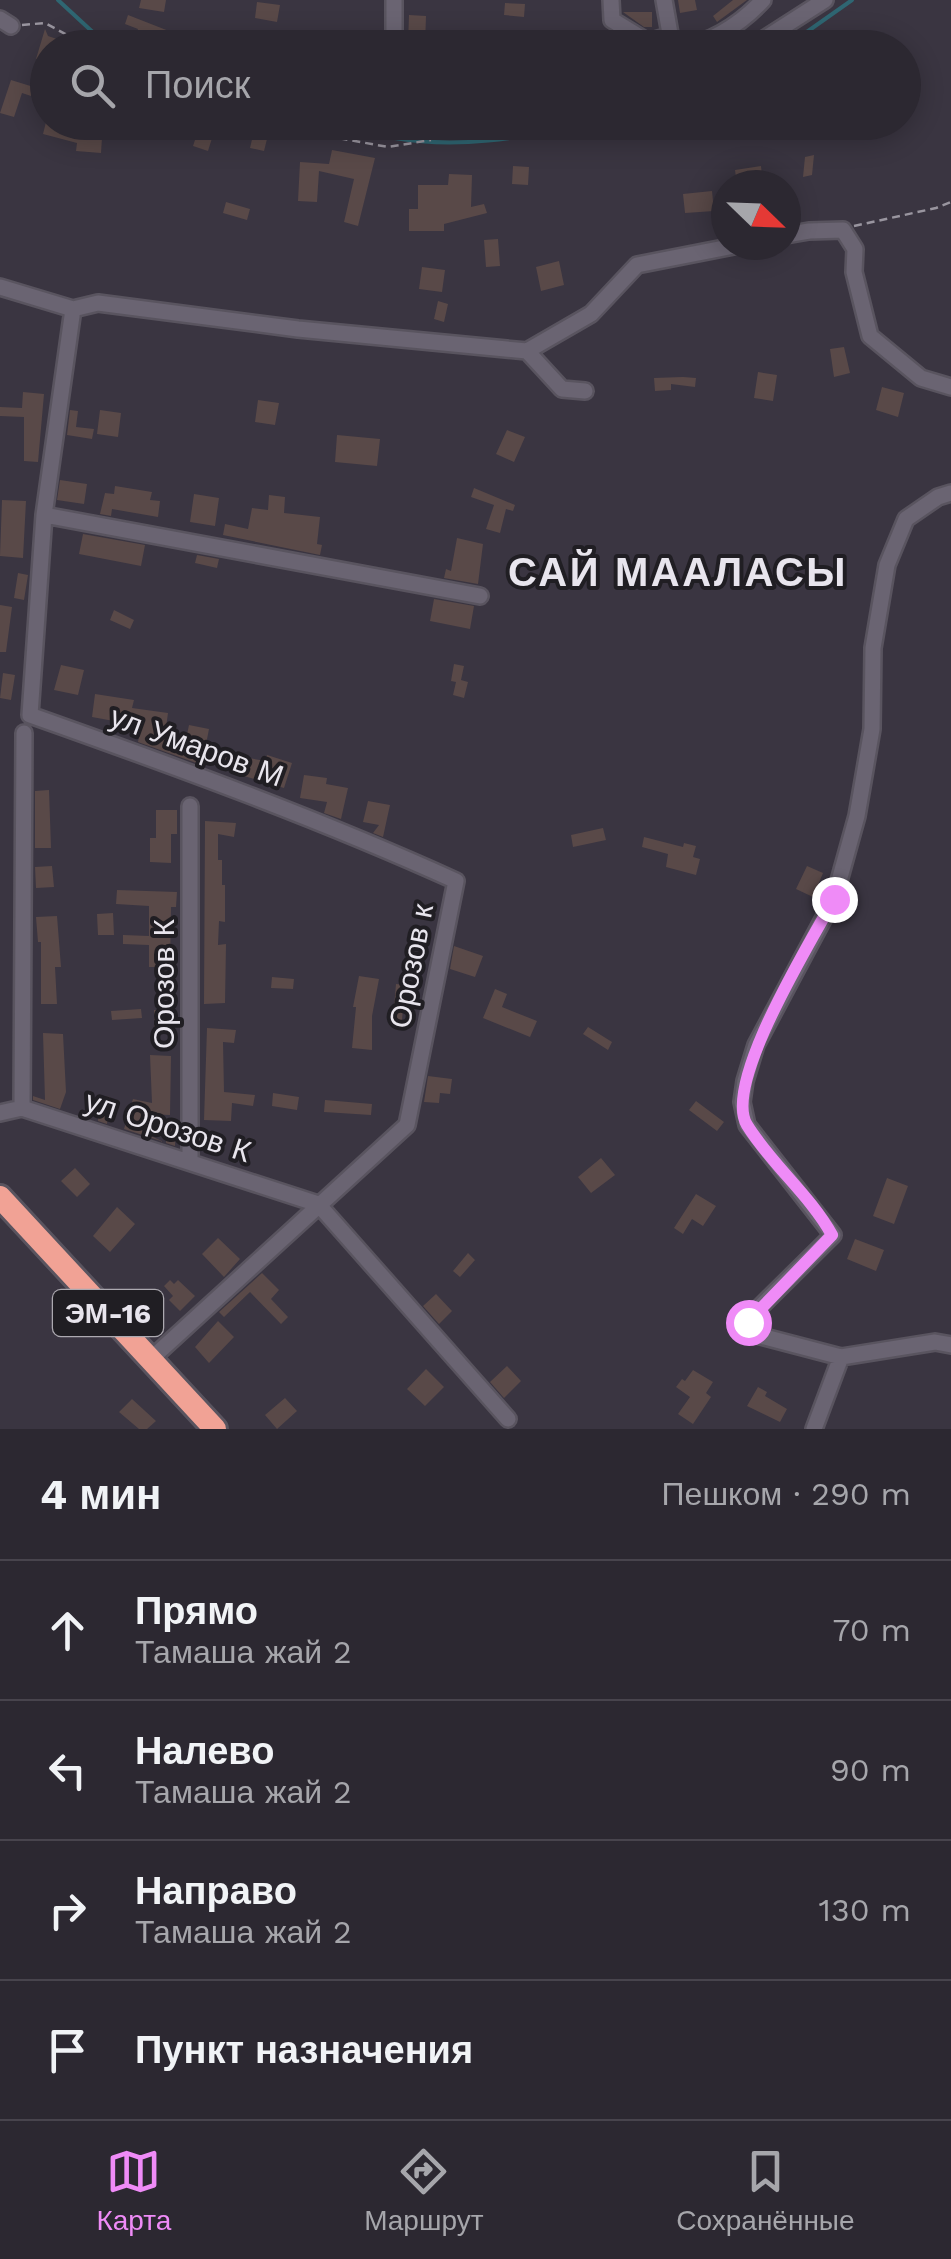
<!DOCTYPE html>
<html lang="ru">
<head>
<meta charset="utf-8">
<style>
	body { margin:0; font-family:"Work Sans",sans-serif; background:#343039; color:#f1f3f6 }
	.compass { position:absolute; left:711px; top:170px; width:90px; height:90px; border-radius:50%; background:#2c2831; box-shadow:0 5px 25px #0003; rotate:113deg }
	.stop { position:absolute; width:30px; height:30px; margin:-22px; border:8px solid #ef8bf7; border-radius:50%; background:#fff }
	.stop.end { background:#ef8bf7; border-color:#fff; box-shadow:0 2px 10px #0008 }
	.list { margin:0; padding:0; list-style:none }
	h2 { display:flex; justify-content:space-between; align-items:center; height:130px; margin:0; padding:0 40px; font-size:42px }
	h2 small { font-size:32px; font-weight:400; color:#a6a6ab }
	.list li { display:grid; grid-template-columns:65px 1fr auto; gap:30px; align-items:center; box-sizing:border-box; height:140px; padding:0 40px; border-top:2px solid #48444d }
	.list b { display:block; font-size:38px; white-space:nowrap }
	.list p { margin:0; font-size:32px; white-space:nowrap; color:#a6a6ab }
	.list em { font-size:32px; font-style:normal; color:#a6a6ab }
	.icon { flex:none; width:55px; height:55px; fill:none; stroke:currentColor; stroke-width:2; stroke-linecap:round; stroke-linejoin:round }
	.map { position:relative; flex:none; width:951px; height:1429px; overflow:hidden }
	.search { position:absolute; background:#2c2831; box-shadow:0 5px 25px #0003; left:30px; right:30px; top:30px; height:110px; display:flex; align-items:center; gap:25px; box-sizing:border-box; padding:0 35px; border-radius:55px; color:#a6a6ab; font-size:38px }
	.sheet { height:690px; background:#2c2831 }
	nav { display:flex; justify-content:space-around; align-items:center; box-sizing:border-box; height:140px; border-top:2px solid #48444d; background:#2c2831; font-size:28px; color:#a6a6ab }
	nav a { display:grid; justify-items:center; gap:5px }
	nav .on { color:#ef8bf7 }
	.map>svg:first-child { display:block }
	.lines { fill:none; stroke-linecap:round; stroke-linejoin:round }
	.stream { stroke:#2f6672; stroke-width:4 }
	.building { fill:#594948 }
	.minor-casing { stroke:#59545f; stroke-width:20 }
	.highway-casing { stroke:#59545f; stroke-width:28 }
	.path { stroke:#99959f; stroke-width:2.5; stroke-dasharray:8 5; stroke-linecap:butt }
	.minor { stroke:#6a6472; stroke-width:15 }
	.highway { stroke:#f1a295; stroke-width:22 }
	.route { stroke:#ef8bf7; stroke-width:12 }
	.labels { text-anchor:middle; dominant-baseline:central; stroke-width:8; stroke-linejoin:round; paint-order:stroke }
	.shield { fill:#201e23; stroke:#aca9b0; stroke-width:2.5 }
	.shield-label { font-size:28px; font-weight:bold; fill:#e8e5ed }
	.street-label { font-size:30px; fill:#e8e5ed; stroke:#201e23 }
	.district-label { font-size:40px; font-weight:bold; letter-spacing:2.5px; fill:#e8e5ed; stroke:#201e23 }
</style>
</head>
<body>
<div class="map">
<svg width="951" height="1429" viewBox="0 0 951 1429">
	<rect width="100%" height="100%" fill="#3a3541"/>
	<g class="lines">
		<!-- stream -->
		<path class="stream" d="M58,0L110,48
			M784,48L852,0
			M302,122C333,127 364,133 395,138C454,148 523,140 580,122"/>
	</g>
	<!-- building -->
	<path class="building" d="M141,0H166L164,12L139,8Z
		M678,0H695L697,10L680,13Z
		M733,0H747L717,22L713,16Z
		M257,2L280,5L277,22L255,18Z
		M505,3L525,4L524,17L504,15Z
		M623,12H652V27H644Z
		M128,15L174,33L168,47L136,35L138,29L125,24Z
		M409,15L426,16L425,45H408Z
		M45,29L48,36L57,39L54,48H48V62L36,59Z
		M11,80L37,88L34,97L22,93L14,117L0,113Z
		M46,122H103L101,153L76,151L77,143L43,134Z
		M168,122H217L208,151L193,146L197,134Z
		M254,131L268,135L264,151L250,148Z
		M332,150L375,158L358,226L344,222L354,179L319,171L317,202L298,201L300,162L329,164Z
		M814,155L812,175L803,177L805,157Z
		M513,166L529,167L528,185L512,184Z
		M761,166L763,185H737L735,170Z
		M449,174L472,175L471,207L484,204L487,213L444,224V231H409V209H418V185H448Z
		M712,191L714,211L685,213L683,194Z
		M226,202L250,209L247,220L223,213Z
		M498,239L500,266L486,267L484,240Z
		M559,261L564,285L541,291L536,267Z
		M422,267L445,270L442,292L419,289Z
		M438,301L448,304L444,322L434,319Z
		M844,347L850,373L834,377L830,349Z
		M758,372L777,375L773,401L754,398Z
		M683,377L696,378L695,387L671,384V390L655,391L654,378Z
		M882,387L904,393L898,417L876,410Z
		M23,392L44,394L38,462L24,461V417L0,416V407L22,408Z
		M258,400L279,403L275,425L255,422Z
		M70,410L78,411L76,427L94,429L92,439L67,435Z
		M100,410L121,413L118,437L97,434Z
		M507,430L525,437L514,462L496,454Z
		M337,435L380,439L377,466L335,462Z
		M60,480L87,484L84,504L57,500Z
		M115,486L152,492L150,500L160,501L158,517L112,509L111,516L100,514L105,493L114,494Z
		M474,488L515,505L513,511L506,509L500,533L486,529L494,505L471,497Z
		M194,494L219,498L215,526L190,522Z
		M269,495L285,497L284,513L320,517L317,544L322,545L320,555L223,535L225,524L248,529L252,508L268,510Z
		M2,500L26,501L23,558L0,556Z
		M83,534L145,545L141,566L79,554Z
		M457,538L483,544L478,584L444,578L446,569L451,571Z
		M197,555L219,559L217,568L195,563Z
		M18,573L28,575L24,600L14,598Z
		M434,599L474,606L470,629L430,621Z
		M0,605L12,607L6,652H0Z
		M114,610L134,620L130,629L110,620Z
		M454,664L464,666L461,680L468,682L464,698L453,695L456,682L451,681Z
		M61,665L84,670L78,695L54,690Z
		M3,673L15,675L11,700L0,698Z
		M95,694L134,700L132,708L168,713L165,735L186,739L189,725L209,729L202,765L138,742L141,726L92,717Z
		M226,750L249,758L265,761L267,755L292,763L284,788L244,776L247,767L223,759Z
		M304,775L327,778L326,784L348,788L341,819L324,813L327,802L300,798Z
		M49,790L51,848H35V791Z
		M368,801L390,805L383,837L373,833L379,825L363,822Z
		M156,810H177V834H171V863L150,862V838H156Z
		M205,821L236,823L234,837L218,834V860H222V885H225V922L219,921L218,945L226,944L225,1003L204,1004Z
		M603,828L606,840L573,847L571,835Z
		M644,837L683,847L684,843L696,846L693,857L700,859L696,875L666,867L668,854L642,847Z
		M52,866L54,887L36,888L35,867Z
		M807,866L823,873L813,897L796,889Z
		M117,890L177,892L176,907H171L170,967H149V945L123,944V935L149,936V906L116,904Z
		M113,913L114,935H98L97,914Z
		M57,916L61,967H55L57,1004H41V942H38L36,917Z
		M454,946L483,956L475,977L450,969Z
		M359,976L379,979L372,1016V1050L352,1048L356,1007H353Z
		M272,977L294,979L293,989L271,988Z
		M396,984L405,985L402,1020L393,1019Z
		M495,989L507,994L502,1007L537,1021L530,1037L483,1018Z
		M141,1009L142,1018L112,1020L111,1011Z
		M154,1010H170V1031H154Z
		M588,1027L612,1042L608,1050L583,1034Z
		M207,1028L236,1030L234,1043L223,1042L224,1092L255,1095L253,1106L232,1103L231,1121L204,1120Z
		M43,1033L63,1034L66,1092L60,1109L33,1100V1096L45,1100Z
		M150,1055L171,1056L170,1115L145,1114L142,1132L164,1142L124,1129L133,1099L152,1103Z
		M428,1076L452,1079L450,1094L440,1093L439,1103L424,1102Z
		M273,1093L299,1097L297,1110L272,1106Z
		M100,1096L110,1097L107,1124L98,1121Z
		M325,1100L372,1104L371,1115L324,1112Z
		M696,1101L724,1122L717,1131L689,1110Z
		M167,1119L176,1120L175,1146L166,1143Z
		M601,1158L615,1175L591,1193L578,1177Z
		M75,1168L90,1184L77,1197L61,1181Z
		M887,1178L908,1186L894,1224L873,1216Z
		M696,1194L716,1206L703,1226L692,1219L683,1234L674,1228Z
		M117,1207L135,1224L110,1252L93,1236Z
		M218,1238L240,1259L224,1277L202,1254Z
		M855,1239L884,1250L876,1271L847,1259Z
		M468,1253L475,1260L460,1277L453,1271Z
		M262,1273L279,1290L271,1299L288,1317L281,1324L250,1292L224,1317L219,1312Z
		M170,1280L174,1284L178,1280L195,1296L180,1311L169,1300L173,1296L164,1286Z
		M436,1294L452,1311L439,1324L423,1306Z
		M218,1321L234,1337L209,1363L195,1347Z
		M507,1366L521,1381L504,1398L490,1382Z
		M426,1369L444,1387L425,1406L407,1389Z
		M693,1370L713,1382L706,1393L711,1397L693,1424L678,1414L690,1397L676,1387L682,1379L685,1381Z
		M758,1387L767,1392L765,1396L787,1409L780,1422L747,1406Z
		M285,1398L297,1411L277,1429L265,1415Z
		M132,1399L156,1421L147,1429H139L119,1412Z"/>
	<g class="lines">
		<!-- minor casing -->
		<g class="minor-casing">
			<path id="minor" d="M611,0L612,20L648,42L668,36
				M664,0L672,45C703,51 743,22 763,0
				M0,19L11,26
				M394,48V0
				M750,48L825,0
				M394,122L456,129L500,122
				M786,235L809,231L843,230L855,249L854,272L870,336L921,378L951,387
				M0,287L73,309L98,303L298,329L527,351L562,389L585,391
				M73,309L44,515L30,715C174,766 317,818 456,881L407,1125L151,1359
				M527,351L591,314L637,265L739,245
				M44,515L480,596
				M190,806V1161
				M22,1108L24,733
				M0,1113L22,1108L318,1204L508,1419
				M841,1357L935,1342L951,1345
				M814,1429L841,1357L753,1334L747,1324L750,1317L833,1235L747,1125L742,1102L745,1081L756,1045L834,899L857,816L872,729L873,648L887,565L906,519L938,497L951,493"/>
		</g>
		<!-- highway casing -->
		<g class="highway-casing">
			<path id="highway" d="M0,1197L215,1429"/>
		</g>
		<!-- path -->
		<path class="path" d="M22,25L45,23L91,48
			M250,122L388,147L431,140
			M854,226L936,208L951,202"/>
		<!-- minor -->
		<use href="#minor" class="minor"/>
		<!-- highway -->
		<use href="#highway" class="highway"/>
	</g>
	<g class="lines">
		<!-- route -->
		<path class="route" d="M748,1322L832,1235C810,1195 771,1164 747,1125C722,1084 812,940 834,899"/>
	</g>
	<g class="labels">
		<!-- shield labels -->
		<rect class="shield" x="53" y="1290" width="110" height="46" rx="8"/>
		<g class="shield-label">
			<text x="108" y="1313">ЭМ-16</text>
		</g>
		<!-- street labels -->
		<g class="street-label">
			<text transform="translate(197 746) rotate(20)">ул Умаров М</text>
			<text transform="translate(411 966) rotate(-79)">Орозов к</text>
			<text transform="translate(163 984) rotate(-90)">Орозов К</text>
			<text transform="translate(168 1126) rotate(18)">ул Орозов К</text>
		</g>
		<!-- district labels -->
		<g class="district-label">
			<text x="678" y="572">САЙ МААЛАСЫ</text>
		</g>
	</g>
</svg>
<svg class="compass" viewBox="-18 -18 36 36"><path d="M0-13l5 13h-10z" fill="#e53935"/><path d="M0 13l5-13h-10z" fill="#a6a6ab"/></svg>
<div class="stop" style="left:748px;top:1322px"></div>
<div class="stop end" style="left:834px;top:899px"></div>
<div class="search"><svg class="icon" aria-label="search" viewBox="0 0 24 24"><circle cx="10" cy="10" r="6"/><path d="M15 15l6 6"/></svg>Поиск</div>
</div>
<section class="sheet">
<h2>4 мин<small>Пешком · 290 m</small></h2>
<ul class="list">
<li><svg class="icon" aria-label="ahead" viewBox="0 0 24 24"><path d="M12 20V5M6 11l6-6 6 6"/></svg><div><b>Прямо</b><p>Тамаша жай 2</p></div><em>70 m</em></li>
<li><svg class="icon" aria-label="left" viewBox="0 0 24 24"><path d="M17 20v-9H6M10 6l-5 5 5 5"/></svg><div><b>Налево</b><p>Тамаша жай 2</p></div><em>90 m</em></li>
<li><svg class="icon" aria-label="right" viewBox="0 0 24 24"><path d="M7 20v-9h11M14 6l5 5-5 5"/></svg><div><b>Направо</b><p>Тамаша жай 2</p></div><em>130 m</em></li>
<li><svg class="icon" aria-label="arrive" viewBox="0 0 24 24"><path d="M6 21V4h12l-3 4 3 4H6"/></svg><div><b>Пункт назначения</b></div></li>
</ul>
</section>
<nav>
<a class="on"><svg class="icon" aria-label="map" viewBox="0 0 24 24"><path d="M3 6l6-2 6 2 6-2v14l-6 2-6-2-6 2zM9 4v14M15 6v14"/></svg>Карта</a>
<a><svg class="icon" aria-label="directions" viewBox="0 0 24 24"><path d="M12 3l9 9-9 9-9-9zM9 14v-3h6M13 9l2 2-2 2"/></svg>Маршрут</a>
<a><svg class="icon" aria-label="saved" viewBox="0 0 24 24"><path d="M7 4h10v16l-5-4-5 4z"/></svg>Сохранённые</a>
</nav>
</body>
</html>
